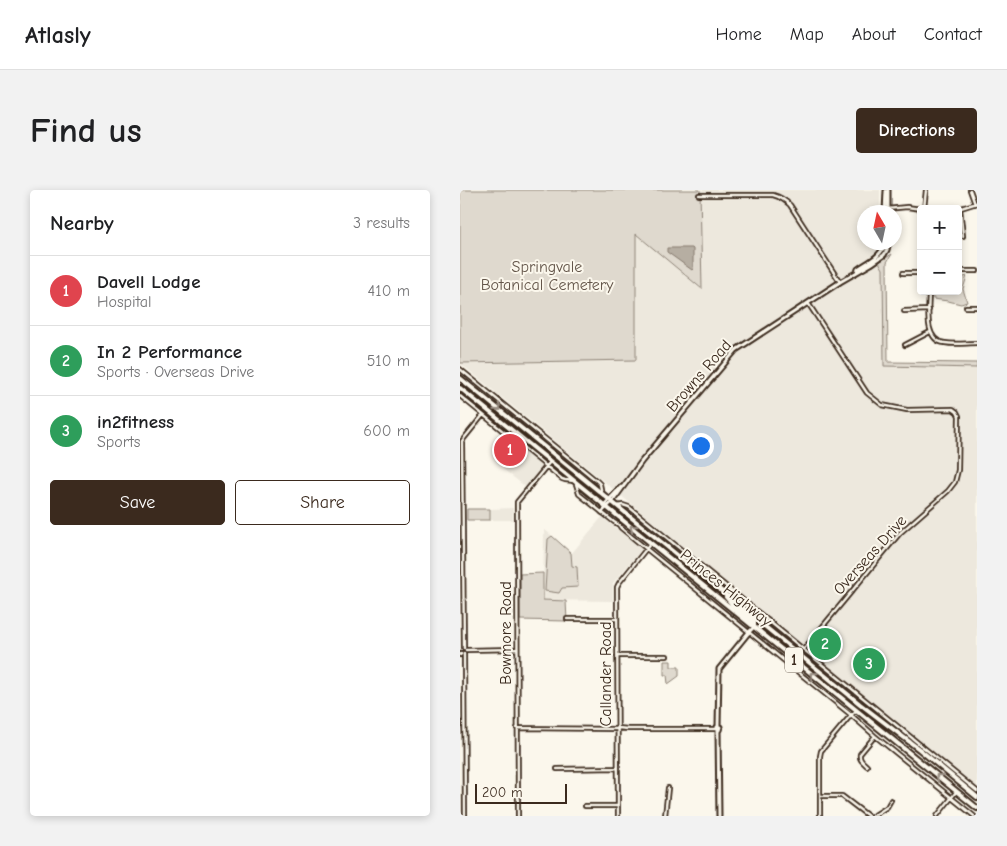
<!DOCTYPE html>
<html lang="en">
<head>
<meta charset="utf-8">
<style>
	body { margin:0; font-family:"Comic Neue",sans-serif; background:#f2f2f2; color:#202124 }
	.controls { position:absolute; right:15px; top:15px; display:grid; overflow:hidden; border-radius:5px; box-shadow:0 2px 8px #0003 }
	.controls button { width:45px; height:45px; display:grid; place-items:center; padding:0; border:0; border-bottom:1px solid #e0e0e0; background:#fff; color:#202124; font:25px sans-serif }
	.compass { position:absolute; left:397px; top:15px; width:45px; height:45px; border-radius:50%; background:#fff; box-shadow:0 2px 8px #0003; rotate:351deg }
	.scale { position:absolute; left:15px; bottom:12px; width:92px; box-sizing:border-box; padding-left:5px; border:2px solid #3b2a1e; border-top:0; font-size:14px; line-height:18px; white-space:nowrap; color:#3b2a1e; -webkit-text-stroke:4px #fbf7ec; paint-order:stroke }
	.you { position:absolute; left:240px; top:255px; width:18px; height:18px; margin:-12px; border:4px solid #fff; border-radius:50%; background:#1a73e8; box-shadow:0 0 0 8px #1a73e833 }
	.badge { display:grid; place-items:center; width:32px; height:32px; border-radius:50%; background:#3b2a1e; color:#fff; font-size:16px; font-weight:700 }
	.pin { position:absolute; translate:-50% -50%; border:2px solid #fff; box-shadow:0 1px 5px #0006 }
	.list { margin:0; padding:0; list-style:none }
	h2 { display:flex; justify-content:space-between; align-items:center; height:65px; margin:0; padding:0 20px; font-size:21px }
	h2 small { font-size:16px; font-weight:400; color:#757577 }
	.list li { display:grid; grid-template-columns:32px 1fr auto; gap:15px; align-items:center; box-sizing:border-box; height:70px; padding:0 20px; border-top:1px solid #e0e0e0 }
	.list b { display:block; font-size:19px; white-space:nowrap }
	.list p { margin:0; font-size:16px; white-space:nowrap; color:#757577 }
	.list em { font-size:16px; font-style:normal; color:#757577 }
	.actions { display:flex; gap:10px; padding:15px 20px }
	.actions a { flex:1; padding:11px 0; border:1px solid #3b2a1e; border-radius:5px; text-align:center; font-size:18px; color:#3b2a1e }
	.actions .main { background:#3b2a1e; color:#fff }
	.map { position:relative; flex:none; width:517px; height:626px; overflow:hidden; border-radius:5px }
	header { display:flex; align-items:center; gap:30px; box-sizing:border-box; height:70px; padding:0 25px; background:#fff; border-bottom:1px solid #e0e0e0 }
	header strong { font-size:24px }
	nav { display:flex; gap:28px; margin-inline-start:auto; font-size:18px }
	.intro { display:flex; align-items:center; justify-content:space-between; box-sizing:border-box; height:120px; padding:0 30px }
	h1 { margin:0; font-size:35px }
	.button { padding:12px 22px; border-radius:5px; background:#3b2a1e; color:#fff; font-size:18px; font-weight:700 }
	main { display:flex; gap:30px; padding:0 30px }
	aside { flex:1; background:#fff; border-radius:5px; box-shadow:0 2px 8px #0003 }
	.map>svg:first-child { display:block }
	.built { fill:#ede8dd }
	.green { fill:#dfd9ce; stroke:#8d8276 }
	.water { fill:#b6aea2; stroke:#85796d }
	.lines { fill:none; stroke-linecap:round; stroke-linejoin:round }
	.minor-casing { stroke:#3b2a1e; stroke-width:6 }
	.tertiary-casing { stroke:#3b2a1e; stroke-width:7 }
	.trunk-casing { stroke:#3b2a1e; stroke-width:8 }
	.minor { stroke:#fbf7ec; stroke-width:2.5 }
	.tertiary { stroke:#fbf7ec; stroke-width:3 }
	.trunk { stroke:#fbf7ec; stroke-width:4 }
	.oneway { stroke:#9b9085 }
	.labels { text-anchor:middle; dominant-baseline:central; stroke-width:4; stroke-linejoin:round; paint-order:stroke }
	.shield { fill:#fbf7ec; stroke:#75685c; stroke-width:1 }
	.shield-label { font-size:15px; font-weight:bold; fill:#3b2a1e }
	.park-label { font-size:16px; fill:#64564a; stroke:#fbf7ec }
	.street-label { font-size:16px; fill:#3b2a1e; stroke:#fbf7ec }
</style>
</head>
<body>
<header>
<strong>Atlasly</strong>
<nav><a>Home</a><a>Map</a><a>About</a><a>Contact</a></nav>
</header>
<div class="intro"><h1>Find us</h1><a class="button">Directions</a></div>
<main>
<aside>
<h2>Nearby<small>3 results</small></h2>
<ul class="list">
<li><span class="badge" style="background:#e0444e">1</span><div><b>Davell Lodge</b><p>Hospital</p></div><em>410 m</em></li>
<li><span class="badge" style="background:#2e9e5b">2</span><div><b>In 2 Performance</b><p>Sports · Overseas Drive</p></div><em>510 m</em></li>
<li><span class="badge" style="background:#2e9e5b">3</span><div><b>in2fitness</b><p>Sports</p></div><em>600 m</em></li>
</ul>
<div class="actions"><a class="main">Save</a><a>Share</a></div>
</aside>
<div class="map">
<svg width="517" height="626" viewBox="0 0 517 626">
	<rect width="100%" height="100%" fill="#fbf7ec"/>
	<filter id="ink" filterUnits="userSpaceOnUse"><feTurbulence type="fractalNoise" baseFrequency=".02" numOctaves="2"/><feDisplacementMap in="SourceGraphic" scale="10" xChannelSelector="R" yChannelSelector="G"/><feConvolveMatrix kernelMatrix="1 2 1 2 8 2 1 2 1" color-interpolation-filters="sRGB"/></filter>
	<g filter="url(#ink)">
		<!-- built -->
		<path class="built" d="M240,0H420V22H404V52L419,53V72L423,79L424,176L517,178V599L0,173L98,172L176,43L242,99Z
			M61,257L83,276V278L67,298L43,279Z
			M53,318V330H30V319Z
			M142,327L182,359L153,393V411L83,410L84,339L112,363Z"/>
		<!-- green -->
		<path class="green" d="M0,0H240L242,99L176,44V170L0,173Z
			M432,64L427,72L428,172L517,173V178L424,176L423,79L419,72Z
			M501,86L504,87L507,86L503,99L507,112L501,114L488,111L473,109V101H498V87Z
			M7,319H30V330H7Z
			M92,346L111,363L112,376L117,377L118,397L102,398L99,403L85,401L88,349Z
			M83,383V410L106,411L107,431L60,430V384Z
			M204,471H211V477H219V486L208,494L207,485H204Z"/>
		<!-- water -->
		<path class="water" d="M207,58H232L233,59V79L232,80L207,62Z"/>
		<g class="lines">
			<!-- minor casing -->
			<g class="minor-casing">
				<path id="minor" d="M510,0L515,14
					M239,5H313C320,7 325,10 330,15L380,92
					M500,18L503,46
					M427,19L447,17L461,19
					M464,19L466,0
					M498,19L517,13
					M504,81H517
					M443,83H461
					M469,101C469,117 463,151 485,153C495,155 507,153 517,153
					M506,117H517
					M444,121L469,120
					M445,155L470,142
					M0,179L137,291L140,294L142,304
					M0,206L102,289L105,290L114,291
					M116,294L119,304L154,332L159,335L161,338L189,361L391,525L415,546L514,626
					M157,316L163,315L169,317L517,601
					M107,429H157
					M4,458L2,251L23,225
					M344,459L440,343L488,301L495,292L498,280L499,226L497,222L493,219L447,220L422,215L407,203L348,113
					M6,460L57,459
					M4,464L5,626
					M0,465L1,464
					M157,466H207
					M57,538L158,539
					M158,538L168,539H257
					M407,576C403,572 399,570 400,564L415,546
					M97,579L158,578
					M360,606H382L408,626
					M125,616H158
					M58,626L57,312L90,272
					M158,626L157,397L159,393L191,353
					M205,626L208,598
					M360,626V566L361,561L391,525L396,521
					M413,626L427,617L431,610
					M477,626L496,602"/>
			</g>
			<!-- tertiary casing -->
			<g class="tertiary-casing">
				<path id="tertiary" d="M428,0V22
					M425,22L426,1
					M397,82L398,79C408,72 423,66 425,52
					M144,315L161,297
					M142,322L152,312L182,271L276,160L380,92L411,74L424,65L427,60L429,52
					M257,537H260L259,540L257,539Z
					M258,537L259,479L289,442L294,437
					M258,540L259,626"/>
			</g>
			<!-- trunk casing -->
			<g class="trunk-casing">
				<path id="trunk" d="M0,188L400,514L459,559L517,607
					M0,198L517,618
					M266,407L272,414L294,432V437"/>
			</g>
			<!-- minor -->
			<use href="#minor" class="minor"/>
			<!-- tertiary -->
			<use href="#tertiary" class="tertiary"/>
			<!-- trunk -->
			<use href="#trunk" class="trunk"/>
		</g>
		<!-- one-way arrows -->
		<defs><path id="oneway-chevron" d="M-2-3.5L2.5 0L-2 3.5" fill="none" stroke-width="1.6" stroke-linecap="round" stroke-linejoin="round" transform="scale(1.25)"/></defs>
		<g class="oneway">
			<use href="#oneway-chevron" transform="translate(38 218) rotate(39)"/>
			<use href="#oneway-chevron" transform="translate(173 338) rotate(-141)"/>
			<use href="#oneway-chevron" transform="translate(353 485) rotate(-141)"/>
			<use href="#oneway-chevron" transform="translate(479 587) rotate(-141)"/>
		</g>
	</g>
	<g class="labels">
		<!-- shield labels -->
		<rect class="shield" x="325" y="457.5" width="18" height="25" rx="4"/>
		<g class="shield-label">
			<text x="334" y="470">1</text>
		</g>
		<!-- park labels -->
		<g class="park-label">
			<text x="87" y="77">Springvale<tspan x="87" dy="18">Botanical Cemetery</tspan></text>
		</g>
		<!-- street labels -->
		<g class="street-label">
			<text transform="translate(239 186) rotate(-49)">Browns Road</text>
			<text transform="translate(410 365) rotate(-48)">Overseas Drive</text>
			<text transform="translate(266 398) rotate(39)">Princes Highway</text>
			<text transform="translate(46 443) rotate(-90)">Bowmore Road</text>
			<text transform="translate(146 484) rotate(-90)">Callander Road</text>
		</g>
	</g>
</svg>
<div class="controls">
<button>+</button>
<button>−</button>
</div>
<svg class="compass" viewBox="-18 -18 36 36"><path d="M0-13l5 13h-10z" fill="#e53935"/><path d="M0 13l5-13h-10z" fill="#757577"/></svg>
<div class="scale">200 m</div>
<div class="you"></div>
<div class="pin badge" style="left:50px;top:260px;background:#e0444e">1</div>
<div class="pin badge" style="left:365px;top:454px;background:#2e9e5b">2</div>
<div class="pin badge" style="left:409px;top:474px;background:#2e9e5b">3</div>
</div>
</main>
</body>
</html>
